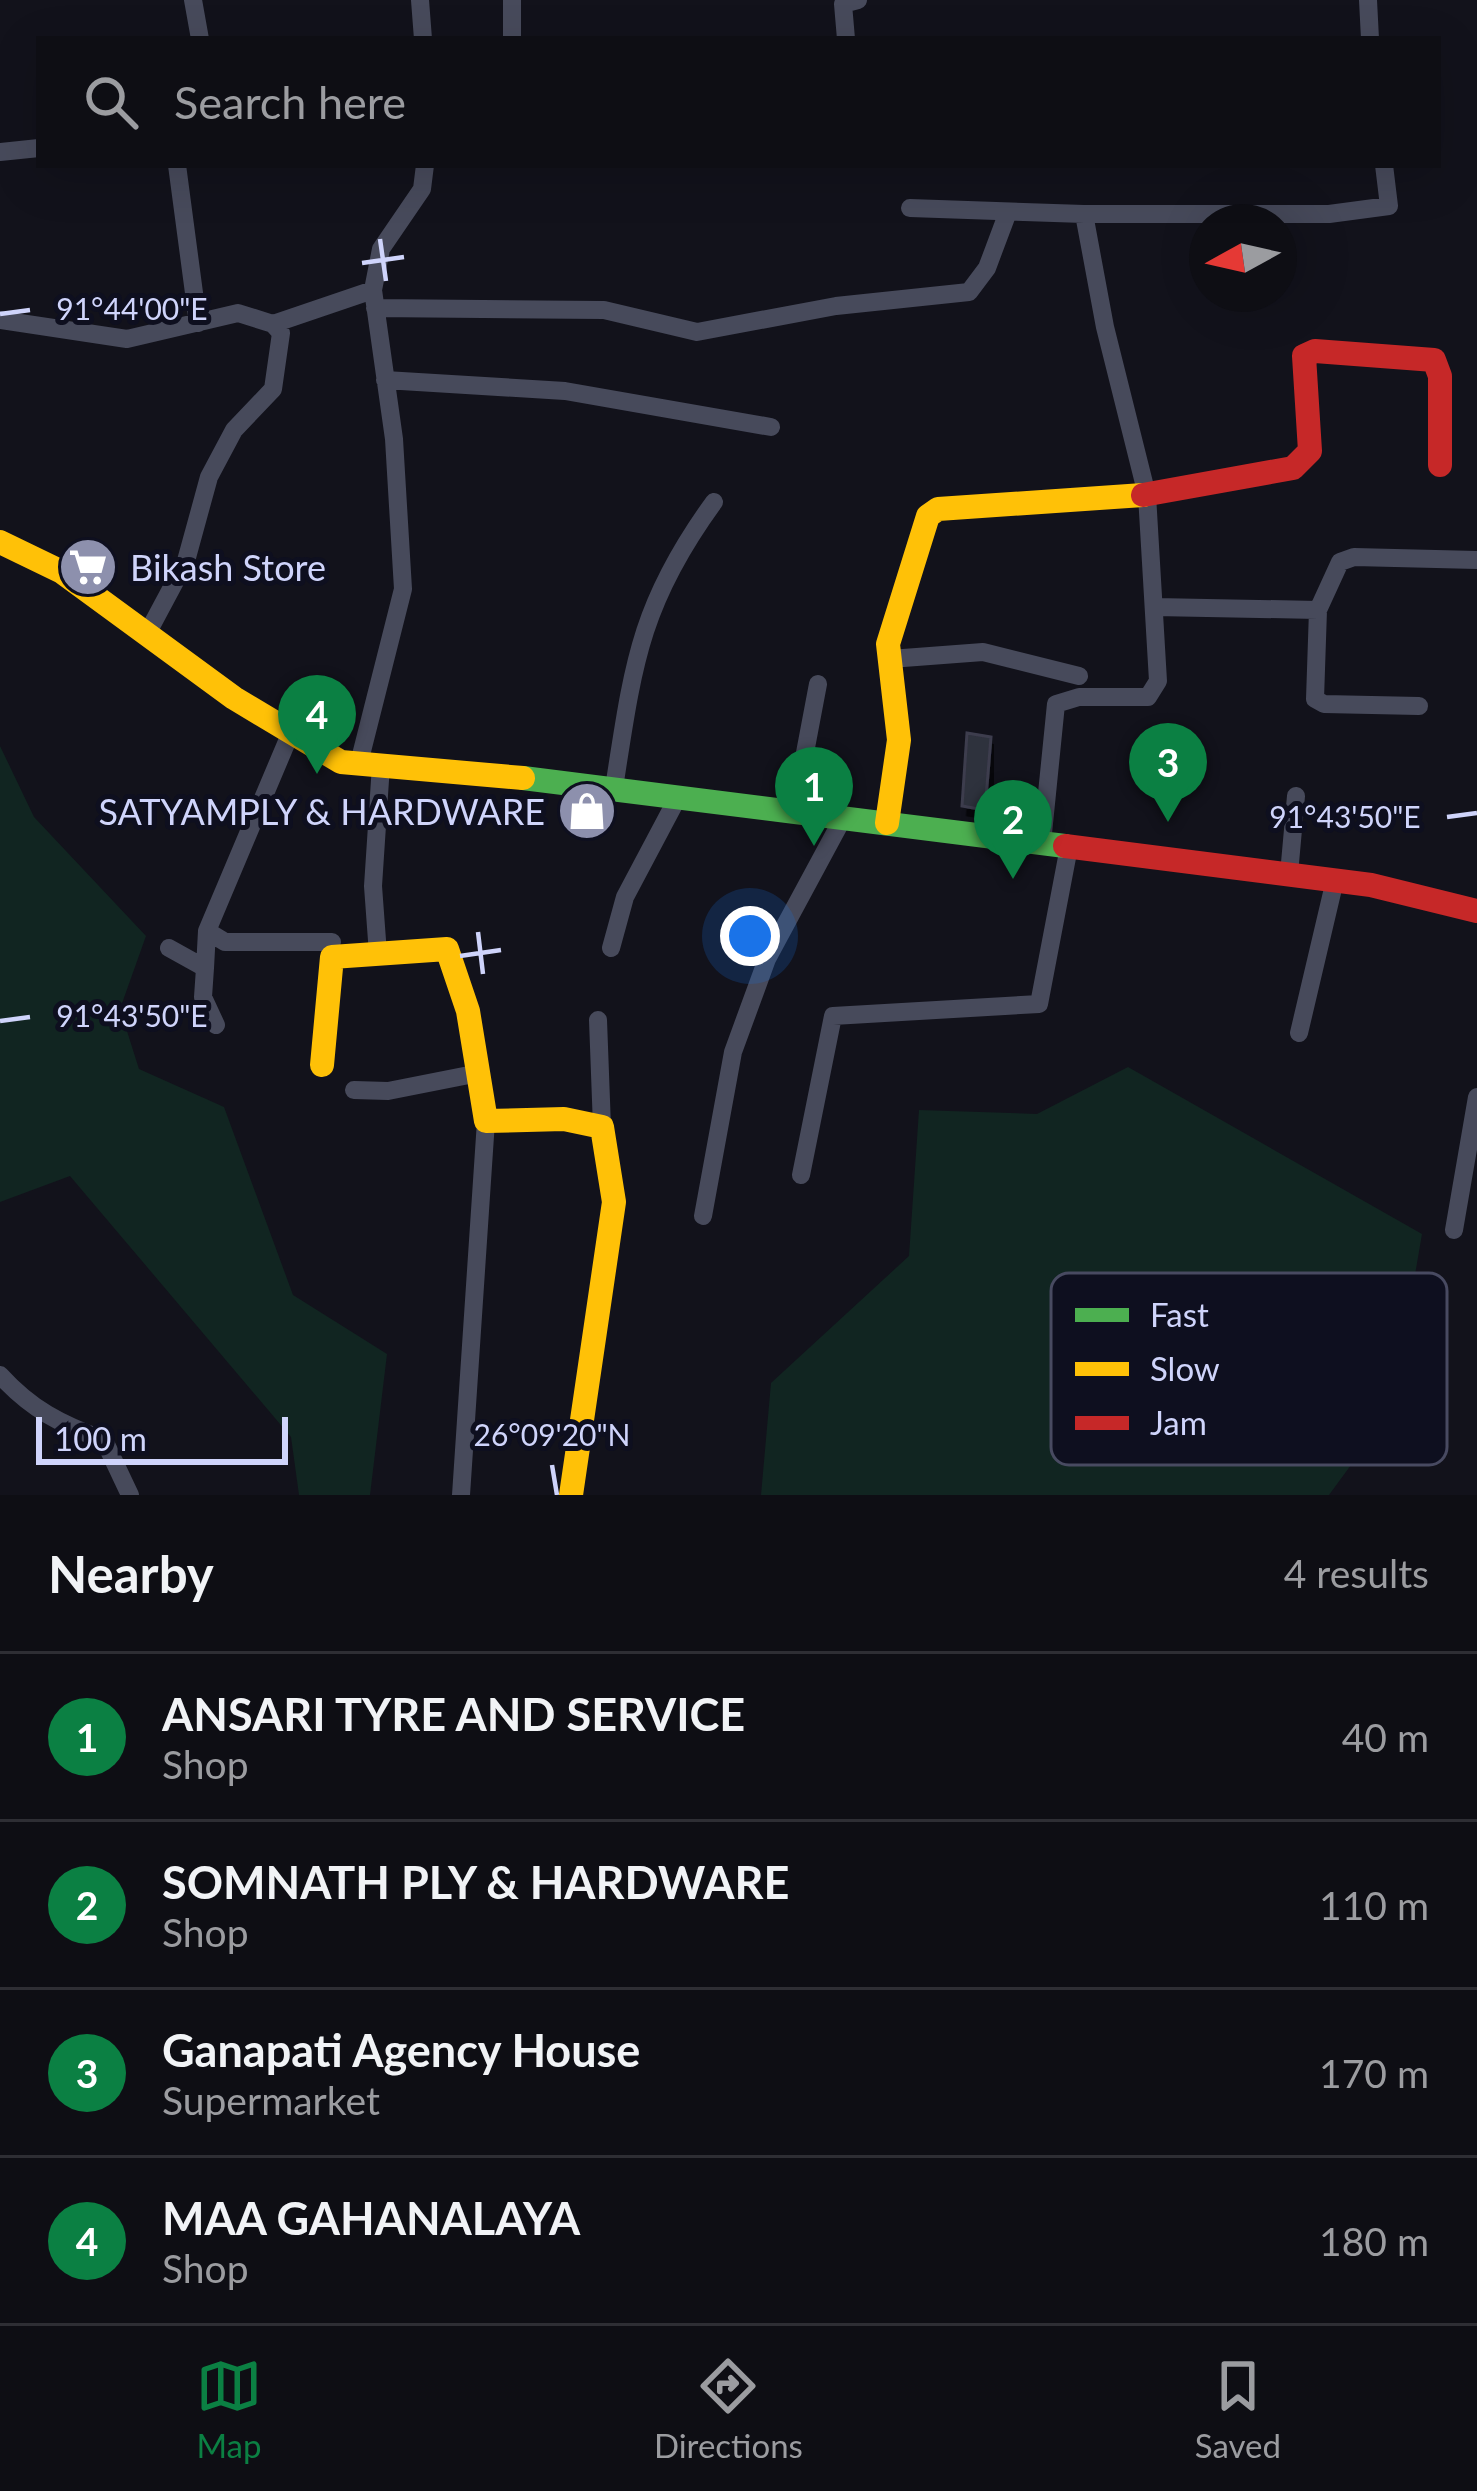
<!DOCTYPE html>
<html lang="en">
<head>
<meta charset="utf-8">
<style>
	body { margin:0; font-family:Lato,sans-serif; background:#17171d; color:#f1f3f6 }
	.compass { position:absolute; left:1189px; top:204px; width:108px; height:108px; border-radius:50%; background:#0e0e14; box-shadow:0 12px 48px #0002; rotate:262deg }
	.scale { position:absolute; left:36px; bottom:30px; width:252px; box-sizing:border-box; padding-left:12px; border:6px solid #cfd4fb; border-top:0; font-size:33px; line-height:42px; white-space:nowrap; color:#cfd4fb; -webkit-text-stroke:9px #0e0f1f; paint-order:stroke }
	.you { position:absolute; left:750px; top:936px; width:42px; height:42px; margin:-30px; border:9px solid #fff; border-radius:50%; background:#1a73e8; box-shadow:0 0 0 18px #1a73e833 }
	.badge { display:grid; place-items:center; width:78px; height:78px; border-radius:50%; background:#0b8043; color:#fff; font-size:39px; font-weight:700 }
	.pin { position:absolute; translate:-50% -99px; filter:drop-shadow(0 3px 6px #0008) }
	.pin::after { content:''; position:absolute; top:63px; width:42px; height:36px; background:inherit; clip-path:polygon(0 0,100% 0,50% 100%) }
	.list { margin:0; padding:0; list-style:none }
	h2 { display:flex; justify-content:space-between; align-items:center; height:156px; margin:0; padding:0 48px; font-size:51px }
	h2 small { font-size:39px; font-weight:400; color:#9b9ca0 }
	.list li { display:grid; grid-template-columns:78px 1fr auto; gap:36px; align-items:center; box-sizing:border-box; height:168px; padding:0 48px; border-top:3px solid #2e2e34 }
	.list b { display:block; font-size:45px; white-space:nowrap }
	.list p { margin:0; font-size:39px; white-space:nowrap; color:#9b9ca0 }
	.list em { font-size:39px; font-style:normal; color:#9b9ca0 }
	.icon { flex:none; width:66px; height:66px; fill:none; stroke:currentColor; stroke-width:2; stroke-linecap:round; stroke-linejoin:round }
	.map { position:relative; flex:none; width:1477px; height:1495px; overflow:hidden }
	.search { position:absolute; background:#0e0e14; box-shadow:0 12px 48px #0002; left:36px; right:36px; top:36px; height:132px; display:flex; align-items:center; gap:30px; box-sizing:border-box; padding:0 42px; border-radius:0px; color:#9b9ca0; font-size:45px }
	.sheet { height:828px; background:#0e0e14 }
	nav { display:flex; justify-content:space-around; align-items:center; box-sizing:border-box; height:168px; border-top:3px solid #2e2e34; background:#0e0e14; font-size:33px; color:#9b9ca0 }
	nav a { display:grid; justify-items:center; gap:6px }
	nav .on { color:#0b8043 }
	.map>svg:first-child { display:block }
	.green { fill:#112521 }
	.building { fill:#2f303d; stroke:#3c3d4e; stroke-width:3; filter:url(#shadow) }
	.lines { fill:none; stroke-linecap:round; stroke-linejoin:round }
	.street { stroke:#474a5b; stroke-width:18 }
	.fast { stroke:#4caf50; stroke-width:24 }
	.slow { stroke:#ffc107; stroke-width:24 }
	.jam { stroke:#c62828; stroke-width:24 }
	.ticks { fill:none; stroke:#cfd4fb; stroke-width:4.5 }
	.labels { text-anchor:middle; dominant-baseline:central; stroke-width:10; stroke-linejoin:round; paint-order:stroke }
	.poi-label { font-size:36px; fill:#cfd4fb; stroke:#0e0f1f; text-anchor:start }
	.key { fill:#0e0f1f; stroke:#484a61; stroke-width:3 }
	.key-label { font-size:33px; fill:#cfd4fb }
	.ticks-label { font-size:30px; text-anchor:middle; fill:#cfd4fb; stroke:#0e0f1f; stroke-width:10; stroke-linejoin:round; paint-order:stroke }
</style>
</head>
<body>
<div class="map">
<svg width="1477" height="1495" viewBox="0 0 1477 1495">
	<defs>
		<filter id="shadow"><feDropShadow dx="5.5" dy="9" stdDeviation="0" flood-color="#0009"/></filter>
	</defs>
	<rect width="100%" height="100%" fill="#12121b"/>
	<!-- green -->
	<path class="green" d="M0,746L34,817L146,936L120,1009L139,1069L224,1107L293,1295L387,1354L370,1495H299L291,1437L70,1176L0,1202Z
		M1128,1067L1422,1234L1392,1409L1329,1495H761L771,1383L909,1256L919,1110L1037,1114Z"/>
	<!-- building -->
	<path class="building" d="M967,733L991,737L985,810L962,806Z"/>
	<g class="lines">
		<!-- street -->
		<path class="street" d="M193,0L200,39
			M420,0L423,39
			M1368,0L1370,39
			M512,39V0
			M846,39L843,4L858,0
			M0,152L39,148
			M177,165L198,323
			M910,208L1084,214L1105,327L1147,495L1158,681L1148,697H1079L1056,704L1042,843
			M1084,214H1329L1389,206L1384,165
			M375,308L604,310L697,332L836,306L969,292L987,268L1008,212
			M0,320L127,339L238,313L273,324L281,333L273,389L234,430L209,477L186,561L147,634
			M273,324L373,290
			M385,380L565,391L771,427
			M1155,607L1318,610
			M890,659L983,652L1079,676
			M1419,706L1324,704L1315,699L1318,610L1340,562L1354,557L1477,560
			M291,732L207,931L225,942H332
			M359,763L403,589L394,439L373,290L381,249L422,189L425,165
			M614,788C633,666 639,605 714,502
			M794,811L818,684
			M1289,874L1296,796
			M169,948L205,968L207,931
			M611,948L625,897L678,797
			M378,954L373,886L381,765
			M205,968L203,997L216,1025
			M598,1020L602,1127
			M1299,1033L1335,880
			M354,1090L388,1091L474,1074
			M801,1175L833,1016L1039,1004L1069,847
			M703,1216L733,1052L767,959L843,818
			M1454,1230L1477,1097
			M0,1375C31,1409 60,1424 104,1440L130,1495
			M461,1495L486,1121"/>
		<!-- fast -->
		<path class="fast" d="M523,778L1065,846"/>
		<!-- slow -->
		<path class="slow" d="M0,542L62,572L234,698L341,762L523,778
			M887,823L899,740L888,644L928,516L938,509L1143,495
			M322,1065L332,957L447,949L468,1011L486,1121L564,1119L602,1127L614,1202L571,1495"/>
		<!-- jam -->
		<path class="jam" d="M1143,495L1293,468L1310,451L1304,356L1315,351L1434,360L1440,376V465
			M1065,846L1371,885L1477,911"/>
	</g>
	<!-- ticks -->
	<path class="ticks" d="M380,239L386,281M362,263L404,257M0,314L30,310M1447,817L1477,813M478,932L483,974M460,956L501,950M0,1021L30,1017M552,1465L557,1495"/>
	<!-- icons -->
	<defs>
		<g id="supermarket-disc" transform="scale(3)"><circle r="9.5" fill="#8d90ad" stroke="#0e0f1f"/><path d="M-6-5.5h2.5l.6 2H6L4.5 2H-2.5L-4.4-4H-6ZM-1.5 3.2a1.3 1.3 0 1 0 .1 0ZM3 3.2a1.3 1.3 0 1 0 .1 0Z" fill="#fff"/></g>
		<g id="shop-disc" transform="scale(3)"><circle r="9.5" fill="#8d90ad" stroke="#0e0f1f"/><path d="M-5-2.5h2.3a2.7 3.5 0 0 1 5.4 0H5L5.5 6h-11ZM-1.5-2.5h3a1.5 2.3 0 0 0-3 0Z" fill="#fff"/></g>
	</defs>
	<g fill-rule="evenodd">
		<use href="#supermarket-disc" x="88" y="567"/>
		<use href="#shop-disc" x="587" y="811"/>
	</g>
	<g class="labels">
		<!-- poi labels -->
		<g class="poi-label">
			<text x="130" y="567">Bikash Store</text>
			<text x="545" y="811" text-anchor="end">SATYAMPLY &amp; HARDWARE</text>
		</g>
	</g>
	<!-- legend -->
	<rect x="1051" y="1273" width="396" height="192" rx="18" class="key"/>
	<rect x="1075" y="1308" width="54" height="14" fill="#4caf50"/>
	<rect x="1075" y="1362" width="54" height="14" fill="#ffc107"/>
	<rect x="1075" y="1416" width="54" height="14" fill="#c62828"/>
	<g class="key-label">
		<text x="1150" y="1327">Fast</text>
		<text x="1150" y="1381">Slow</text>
		<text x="1150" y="1435">Jam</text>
	</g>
	<g class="ticks-label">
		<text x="132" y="320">91°44'00"E</text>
		<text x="1345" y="828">91°43'50"E</text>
		<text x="132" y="1027">91°43'50"E</text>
		<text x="552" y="1446">26°09'20"N</text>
	</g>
</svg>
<svg class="compass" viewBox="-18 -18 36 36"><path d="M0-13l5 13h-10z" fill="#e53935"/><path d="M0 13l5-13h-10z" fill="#9b9ca0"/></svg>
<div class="scale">100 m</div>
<div class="you"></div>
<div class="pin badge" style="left:814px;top:846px">1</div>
<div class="pin badge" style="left:1013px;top:879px">2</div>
<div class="pin badge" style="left:1168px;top:822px">3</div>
<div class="pin badge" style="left:317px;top:774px">4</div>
<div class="search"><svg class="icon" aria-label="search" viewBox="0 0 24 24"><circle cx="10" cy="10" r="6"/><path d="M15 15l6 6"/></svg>Search here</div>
</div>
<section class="sheet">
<h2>Nearby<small>4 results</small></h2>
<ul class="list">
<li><span class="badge">1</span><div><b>ANSARI TYRE AND SERVICE</b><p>Shop</p></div><em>40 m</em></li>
<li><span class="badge">2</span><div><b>SOMNATH PLY &amp; HARDWARE</b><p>Shop</p></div><em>110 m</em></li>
<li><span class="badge">3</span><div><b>Ganapati Agency House</b><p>Supermarket</p></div><em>170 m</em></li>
<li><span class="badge">4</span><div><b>MAA GAHANALAYA</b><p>Shop</p></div><em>180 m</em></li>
</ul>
</section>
<nav>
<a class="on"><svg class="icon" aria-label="map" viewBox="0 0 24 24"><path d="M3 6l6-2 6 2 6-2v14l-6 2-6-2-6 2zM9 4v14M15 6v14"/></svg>Map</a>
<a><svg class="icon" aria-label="directions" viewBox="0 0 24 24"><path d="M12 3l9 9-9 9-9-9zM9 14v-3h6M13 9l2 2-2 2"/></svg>Directions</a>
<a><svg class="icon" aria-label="saved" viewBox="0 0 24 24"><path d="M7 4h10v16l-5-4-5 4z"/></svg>Saved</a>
</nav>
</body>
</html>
